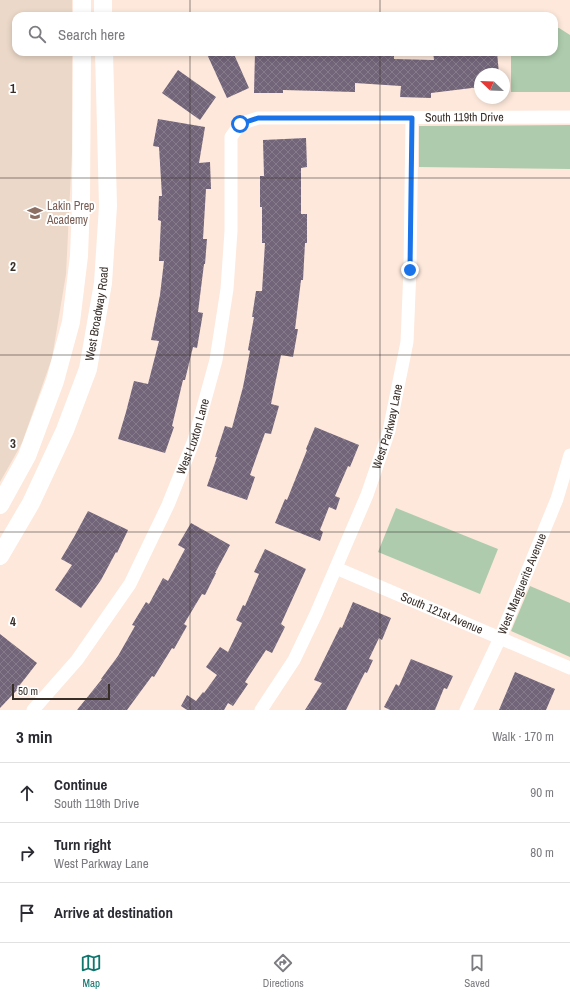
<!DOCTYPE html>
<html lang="en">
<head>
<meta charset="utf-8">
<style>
	body { margin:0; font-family:"Archivo Narrow",sans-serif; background:#f7f7f7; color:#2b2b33 }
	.compass { position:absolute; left:474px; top:68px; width:36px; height:36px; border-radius:50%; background:#fff; box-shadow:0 2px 6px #0003; rotate:293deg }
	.scale { position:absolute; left:12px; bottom:10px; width:98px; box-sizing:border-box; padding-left:4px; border:2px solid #392f29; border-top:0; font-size:11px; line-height:14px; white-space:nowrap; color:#392f29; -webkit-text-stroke:3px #fff; paint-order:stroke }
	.stop { position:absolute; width:12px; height:12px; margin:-9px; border:3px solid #1a73e8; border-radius:50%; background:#fff }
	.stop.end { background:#1a73e8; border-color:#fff; box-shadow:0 1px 4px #0008 }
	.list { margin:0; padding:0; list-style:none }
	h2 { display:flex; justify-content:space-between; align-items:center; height:52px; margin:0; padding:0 16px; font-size:17px }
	h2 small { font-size:13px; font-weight:400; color:#7c7c81 }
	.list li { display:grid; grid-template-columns:26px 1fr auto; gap:12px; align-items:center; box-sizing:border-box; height:60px; padding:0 16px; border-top:1px solid #e1e1e2 }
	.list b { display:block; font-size:15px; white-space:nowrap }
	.list p { margin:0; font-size:13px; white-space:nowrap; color:#7c7c81 }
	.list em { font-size:13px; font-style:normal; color:#7c7c81 }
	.icon { flex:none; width:22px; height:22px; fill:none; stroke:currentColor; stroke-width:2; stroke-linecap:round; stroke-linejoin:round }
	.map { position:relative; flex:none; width:570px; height:710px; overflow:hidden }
	.search { position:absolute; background:#fff; box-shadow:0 2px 6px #0003; left:12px; right:12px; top:12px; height:44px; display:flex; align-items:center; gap:10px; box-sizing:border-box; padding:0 14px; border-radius:12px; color:#7c7c81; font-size:15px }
	.sheet { height:232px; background:#fff }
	nav { display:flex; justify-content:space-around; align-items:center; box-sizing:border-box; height:56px; border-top:1px solid #e1e1e2; background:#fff; font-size:11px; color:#7c7c81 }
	nav a { display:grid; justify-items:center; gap:2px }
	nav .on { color:#0f766e }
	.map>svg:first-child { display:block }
	.education { fill:#ebd8c8 }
	.green { fill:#aeccad }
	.building { fill:url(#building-cross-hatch) }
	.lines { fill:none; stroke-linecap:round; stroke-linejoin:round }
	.minor { stroke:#fff; stroke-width:13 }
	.secondary { stroke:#fff; stroke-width:18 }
	.route { stroke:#1a73e8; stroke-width:5 }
	.grid { fill:none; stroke:#392f29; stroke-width:1; stroke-opacity:0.55 }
	.labels { text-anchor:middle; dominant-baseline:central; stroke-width:4; stroke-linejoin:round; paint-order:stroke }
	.street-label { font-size:12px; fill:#392f29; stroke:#fff }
	.education-label { font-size:12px; fill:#785e54; stroke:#fff; text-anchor:start }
	.grid-label { font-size:13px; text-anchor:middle; font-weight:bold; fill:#392f29; stroke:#fff; stroke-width:4; stroke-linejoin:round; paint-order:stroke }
</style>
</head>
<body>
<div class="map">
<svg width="570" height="710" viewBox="0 0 570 710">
	<defs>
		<pattern id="building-cross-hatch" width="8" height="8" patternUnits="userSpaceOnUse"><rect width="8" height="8" fill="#726479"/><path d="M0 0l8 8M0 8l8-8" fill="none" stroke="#867b8a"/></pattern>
	</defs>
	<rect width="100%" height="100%" fill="#fde8db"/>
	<!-- education -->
	<path class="education" d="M0,0H72V16H16V52H72V152L66,274L52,358L22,443L0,482Z"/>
	<!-- green -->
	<path class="green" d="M554,28H559L570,35V92H511V52H554Z
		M570,125V169L419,167V126Z
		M396,508L498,549L480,594L378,552Z
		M530,586L570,603V657L511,631Z"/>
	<!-- building -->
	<path class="building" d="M206,52H233L249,88L227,98Z
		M255,52H394V59L434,60L433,52H497L499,74H480V87L431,93V98L400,97L401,86L355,83V92L283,90V93H254Z
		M178,70L216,97L200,120L162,93Z
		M158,119L205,127L199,163L210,162L211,189H206L203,239H207L205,264H204L198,312L203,313L197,348L193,347L185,380H183L172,426L174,427L165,453L118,439L126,412L134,381L148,384L159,341L151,340L160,295L164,261H159L161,221L158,220L159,196H162L159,147L153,146Z
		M306,138L307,167L301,168V214H307V243H305L303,280H301L295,329H298L293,357L281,355L271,404L279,406L271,434L265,433L250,475L255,477L247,500L207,486L217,457H215L225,426L232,428L243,387L250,351L248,350L254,317H252L256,291H262L265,243H262V207H260V176H264L263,140Z
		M315,427L359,445L350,467L348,466L335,496L340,498L336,510L329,507L320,530L323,532L320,541L275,523L285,499L287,500L307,450L306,449Z
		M88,511L128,530L117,553L116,552L101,580L81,608L55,590L72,565L61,559L74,537Z
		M191,523L230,545L215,573H216L205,595L202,594L184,624L187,626L174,649L172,648L154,677L152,676L127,710H77L102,679H101L118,656L135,626L132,625L146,602L149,604L163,578L168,581L185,549L178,545Z
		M265,549L306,569L281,624L285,627L272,653L266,650L245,682L248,684L233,706L228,703L224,710H187L181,706L187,695L196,701L203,692L204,693L217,675L206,667L220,647L228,652L242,623L236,620L243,605L245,606L259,574L254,572Z
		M353,602L391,618L382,640L379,638L369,659L373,660L367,673L365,672L346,710H305L322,683L314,680L340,627L342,628Z
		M0,634L37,663L16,690H17L0,708Z
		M411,659L453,676L447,689L444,688L435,710H390L384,707L396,684L399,686Z
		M515,672L555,689L546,710H499Z"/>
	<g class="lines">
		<!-- minor -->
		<g class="minor">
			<path id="s1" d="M336,568L570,668"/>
			<path id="s2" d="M33,710L77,660L130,584L168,505L194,440L216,360L227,289L231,231V137L240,124L258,118L570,117"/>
			<path id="s3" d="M261,710L294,660L316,614L367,495L389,431L407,342L410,269L412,118"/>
			<path id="s4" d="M466,710L500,638L557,499L570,455"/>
		</g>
		<!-- secondary -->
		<g class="secondary">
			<path d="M82,0V16"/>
			<path d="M103,0V16"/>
			<path d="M0,505L27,456L55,381L71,322L79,256L81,202L82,52"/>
			<path id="s5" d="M0,556L31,503L65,430L88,369L103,283L108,206L106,127L104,52"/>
		</g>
	</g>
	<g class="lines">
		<!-- route -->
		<path class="route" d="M240,124L258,118H412L410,270"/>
	</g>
	<!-- grid -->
	<path class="grid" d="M190,0V16M380,0V16M190,52V710M380,52V710M0,178H570M0,355H570M0,532H570"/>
	<!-- icons -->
	<defs>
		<g id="school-bare" transform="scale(1.2)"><path d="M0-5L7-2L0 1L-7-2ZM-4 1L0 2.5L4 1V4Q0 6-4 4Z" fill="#8d6e63" stroke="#fff" stroke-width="2.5" paint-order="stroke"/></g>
	</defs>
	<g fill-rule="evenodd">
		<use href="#school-bare" x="35" y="213"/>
	</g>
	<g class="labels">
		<!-- street labels -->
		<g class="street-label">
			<text stroke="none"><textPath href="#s2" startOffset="865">South 119th Drive</textPath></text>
			<text stroke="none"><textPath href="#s5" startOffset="263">West Broadway Road</textPath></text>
			<text stroke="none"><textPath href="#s3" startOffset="312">West Parkway Lane</textPath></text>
			<text stroke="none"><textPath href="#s2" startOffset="320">West Luxton Lane</textPath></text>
			<text stroke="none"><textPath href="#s4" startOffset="138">West Marguerite Avenue</textPath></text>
			<text stroke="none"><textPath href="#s1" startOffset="115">South 121st Avenue</textPath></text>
		</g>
		<!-- education labels -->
		<g class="education-label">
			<text x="47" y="206">Lakin Prep<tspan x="47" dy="14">Academy</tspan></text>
		</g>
	</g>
	<g class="grid-label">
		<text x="13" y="93">1</text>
		<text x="13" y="271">2</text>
		<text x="13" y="448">3</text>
		<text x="13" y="626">4</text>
	</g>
</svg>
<svg class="compass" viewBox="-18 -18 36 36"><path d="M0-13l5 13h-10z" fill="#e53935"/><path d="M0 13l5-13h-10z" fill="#7c7c81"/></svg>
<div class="scale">50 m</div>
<div class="stop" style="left:240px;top:124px"></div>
<div class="stop end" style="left:410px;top:270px"></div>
<div class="search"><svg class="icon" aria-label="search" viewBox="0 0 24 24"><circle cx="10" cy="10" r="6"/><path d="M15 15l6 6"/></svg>Search here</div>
</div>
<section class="sheet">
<h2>3 min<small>Walk · 170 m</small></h2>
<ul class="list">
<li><svg class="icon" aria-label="ahead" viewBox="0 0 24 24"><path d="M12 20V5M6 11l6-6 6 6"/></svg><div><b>Continue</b><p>South 119th Drive</p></div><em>90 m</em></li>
<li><svg class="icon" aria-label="right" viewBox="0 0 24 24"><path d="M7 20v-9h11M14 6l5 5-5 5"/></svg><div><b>Turn right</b><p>West Parkway Lane</p></div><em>80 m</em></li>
<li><svg class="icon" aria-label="arrive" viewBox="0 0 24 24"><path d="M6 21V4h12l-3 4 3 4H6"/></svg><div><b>Arrive at destination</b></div></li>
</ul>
</section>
<nav>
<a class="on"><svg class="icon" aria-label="map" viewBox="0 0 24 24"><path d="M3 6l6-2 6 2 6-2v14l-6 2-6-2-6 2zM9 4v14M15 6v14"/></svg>Map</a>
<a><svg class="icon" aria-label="directions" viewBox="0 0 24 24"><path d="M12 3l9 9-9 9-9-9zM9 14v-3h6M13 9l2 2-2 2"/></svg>Directions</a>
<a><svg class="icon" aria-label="saved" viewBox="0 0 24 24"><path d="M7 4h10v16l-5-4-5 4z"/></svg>Saved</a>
</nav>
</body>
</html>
